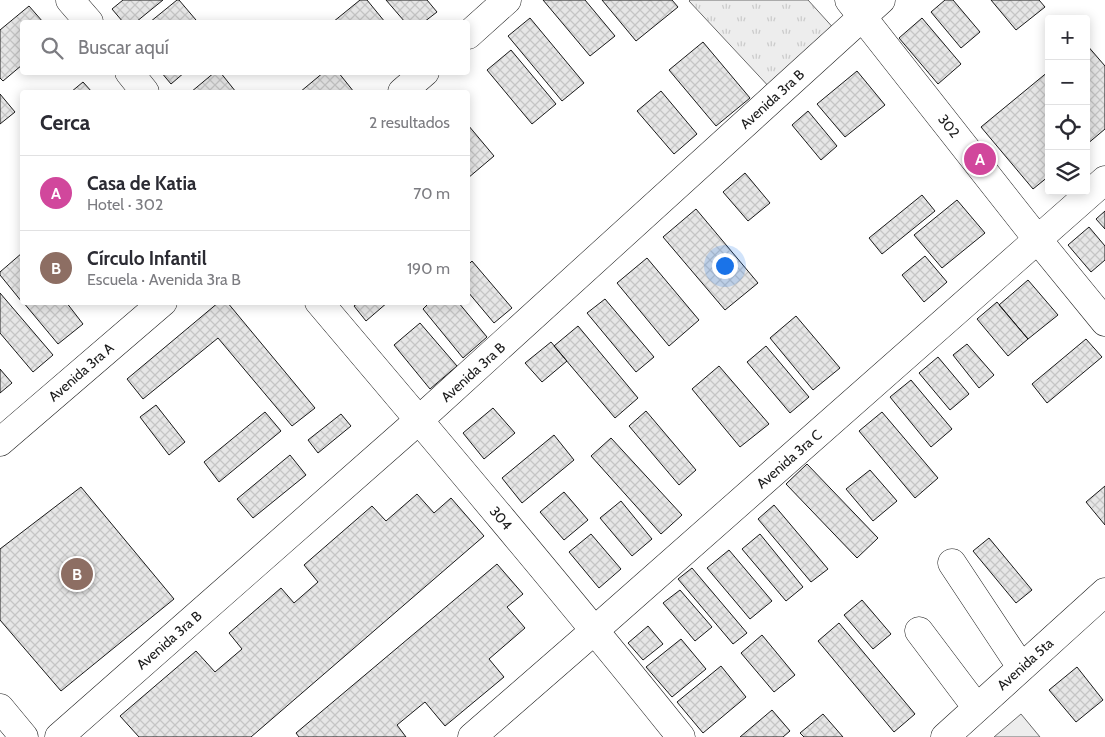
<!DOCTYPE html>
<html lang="es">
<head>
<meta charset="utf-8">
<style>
	body { margin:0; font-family:Cabin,sans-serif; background:#f7f7f7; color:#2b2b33 }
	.controls { position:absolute; right:15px; top:15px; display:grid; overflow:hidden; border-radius:5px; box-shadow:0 2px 12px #0003 }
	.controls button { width:45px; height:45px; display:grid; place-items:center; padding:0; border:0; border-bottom:1px solid #e1e1e2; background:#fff; color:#2b2b33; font:25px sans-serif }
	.you { position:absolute; left:724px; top:265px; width:18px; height:18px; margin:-12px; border:4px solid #fff; border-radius:50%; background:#1a73e8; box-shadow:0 0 0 8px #1a73e833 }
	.badge { display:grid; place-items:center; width:32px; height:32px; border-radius:50%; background:#c62828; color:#fff; font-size:16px; font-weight:700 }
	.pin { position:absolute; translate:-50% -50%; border:2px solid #fff; box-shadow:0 1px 5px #0006 }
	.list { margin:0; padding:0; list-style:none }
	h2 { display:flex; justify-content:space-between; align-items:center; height:65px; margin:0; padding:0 20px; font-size:21px }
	h2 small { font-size:16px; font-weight:400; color:#7c7c81 }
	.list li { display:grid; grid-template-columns:32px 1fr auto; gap:15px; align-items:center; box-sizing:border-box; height:75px; padding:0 20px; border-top:1px solid #e1e1e2 }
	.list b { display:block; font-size:19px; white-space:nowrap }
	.list p { margin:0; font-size:16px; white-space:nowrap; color:#7c7c81 }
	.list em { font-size:16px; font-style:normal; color:#7c7c81 }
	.icon { flex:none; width:28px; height:28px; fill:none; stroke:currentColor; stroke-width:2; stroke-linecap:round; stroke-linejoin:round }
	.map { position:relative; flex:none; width:1105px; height:737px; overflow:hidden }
	.search { position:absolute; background:#fff; box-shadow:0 2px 12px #0003; left:20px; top:20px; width:450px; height:55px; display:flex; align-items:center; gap:12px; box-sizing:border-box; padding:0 18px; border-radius:5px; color:#7c7c81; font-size:19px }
	.panel { position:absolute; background:#fff; box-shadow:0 2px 12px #0003; left:20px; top:90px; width:450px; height:215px; border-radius:5px }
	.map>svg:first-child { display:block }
	.green { fill:#ededed; stroke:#6a6a6a }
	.park { fill:url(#park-tufts); stroke:#6a6a6a }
	.building { fill:url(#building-cross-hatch); stroke:#1a1a1a }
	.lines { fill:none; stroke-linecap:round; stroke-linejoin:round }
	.minor-casing { stroke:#1a1a1a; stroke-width:29 }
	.minor { stroke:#fff; stroke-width:28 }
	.labels { text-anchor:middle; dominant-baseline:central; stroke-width:4; stroke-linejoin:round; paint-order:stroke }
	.street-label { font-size:14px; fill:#1a1a1a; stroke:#fff }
</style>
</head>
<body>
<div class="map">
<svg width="1105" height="737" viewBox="0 0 1105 737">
	<defs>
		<pattern id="park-tufts" width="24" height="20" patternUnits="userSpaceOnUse" patternTransform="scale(1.25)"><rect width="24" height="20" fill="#ededed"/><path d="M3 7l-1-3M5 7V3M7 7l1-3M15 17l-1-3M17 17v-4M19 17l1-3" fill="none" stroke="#cbcbcb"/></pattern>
		<pattern id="building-cross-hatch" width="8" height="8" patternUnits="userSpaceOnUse" patternTransform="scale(1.25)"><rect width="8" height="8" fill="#e6e6e6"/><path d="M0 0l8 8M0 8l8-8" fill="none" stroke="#c5c5c5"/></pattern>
	</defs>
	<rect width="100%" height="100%" fill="#fff"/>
	<!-- green -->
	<path class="green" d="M1021,714L1040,737H994Z"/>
	<!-- park -->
	<path class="park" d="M690,0H808L837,32L772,90L689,1Z"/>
	<!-- building -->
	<path class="building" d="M123,0H163L136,22H123L112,9Z
		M177,0H179L196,20L193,22H150Z
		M360,0H367L385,22H333Z
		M386,0H427L437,12L424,22H405Z
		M543,0H585L615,36L590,56Z
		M602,0H672L678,7L636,41Z
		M945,0H953L980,32L961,48L931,12Z
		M991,0H1039L1045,7L1016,30Z
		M29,6L43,22H22V65L3,81L0,78V30Z
		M530,18L584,83L562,101L508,36Z
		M922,18L961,64L938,84L899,38Z
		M703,42L750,98L716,126L669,70Z
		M1086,44L1105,66V129L1086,145Z
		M511,50L556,104L532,124L487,70Z
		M857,71L885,105L845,137L817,104Z
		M1049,71V176L1033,189L981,127Z
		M161,72H185L171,84Z
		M215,72H220L236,92H191Z
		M324,72H338L354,92H300Z
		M83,82L92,92H71Z
		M661,91L697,134L674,154L637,111Z
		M0,94L15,112L0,124Z
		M808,111L837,146L821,160L792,125Z
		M468,125L494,156L468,178Z
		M745,173L770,203L748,221L723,192Z
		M922,195L935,211L882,254L869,238Z
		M957,200L985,233L942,268L914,235Z
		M696,209L758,283L725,310L663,237Z
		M1105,211V229L1096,219Z
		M1089,227L1105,246V260L1091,272L1068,245Z
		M22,253V302L0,275V272Z
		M925,256L947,282L924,302L902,275Z
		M647,258L699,320L669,346L617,283Z
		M472,261L512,308L494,323L468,292V265Z
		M1028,280L1058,315L1028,339L999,305Z
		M0,293L53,355L33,372L0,333Z
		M605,299L654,357L636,372L587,313Z
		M23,302H66L83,324L58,344Z
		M219,302H227L315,408L292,426L218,338L143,399L127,379Z
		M359,302H388L366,321L354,306Z
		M430,302H458L487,337L463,358L423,309Z
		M997,302L1028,339L1008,356L977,319Z
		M796,316L840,368L813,390L770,338Z
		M420,323L457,366L430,389L394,345Z
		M578,326L638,398L615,418L554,346Z
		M1086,339L1102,357L1047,403L1032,384Z
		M551,342L567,361L542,382L525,363Z
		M967,344L994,375L979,388L953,355Z
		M766,346L809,397L790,413L747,362Z
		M938,357L969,394L950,410L919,373Z
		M719,366L769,424L740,447L692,389Z
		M0,369L12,383L0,393Z
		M911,380L952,429L931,447L890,397Z
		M156,405L185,442L169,455L140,417Z
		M493,408L515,433L484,459L463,433Z
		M646,411L696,470L679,485L629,426Z
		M265,412L281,431L219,482L204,462Z
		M882,412L938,478L915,498L859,431Z
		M341,414L351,426L318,453L308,440Z
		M554,435L574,460L522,503L502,478Z
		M611,438L682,515L661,534L591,456Z
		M290,455L306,475L253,518L237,499Z
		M807,464L878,538L857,558L786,484Z
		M870,470L897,501L873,521L846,489Z
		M1105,486V525L1086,502Z
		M81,487L174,599L61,691L0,620V549Z
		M564,492L588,520L564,540L540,512Z
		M417,494L434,513L451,498L484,536L251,737H139L120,716L196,651L215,672L242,649L229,633L281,588L294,603L318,582L304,565L372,506L386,521Z
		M621,501L652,539L632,556L600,518Z
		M774,505L828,569L811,582L758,519Z
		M591,534L621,569L599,588L569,552Z
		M760,534L803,587L786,601L742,549Z
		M989,538L1032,590L1016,603L973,551Z
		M729,550L772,601L750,619L707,568Z
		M497,564L523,594L507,607L525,628L489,659L504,677L445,726L425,702L397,725L406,737H299L296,733Z
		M692,568L747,633L733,644L678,579Z
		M680,590L712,627L695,641L663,603Z
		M862,600L891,634L873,649L844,615Z
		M839,623L915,714L894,732L818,641Z
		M648,626L663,644L643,660L628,643Z
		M762,635L795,675L774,692L741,653Z
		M681,639L706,669L672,697L646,667Z
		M721,666L746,697L703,733L677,702Z
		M1077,667L1103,700L1076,722L1049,690Z
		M772,710L790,731L783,737H740Z
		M823,714L843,737H804L800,733Z"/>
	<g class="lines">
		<!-- minor casing -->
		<g class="minor-casing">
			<path id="minor" d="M70,0L89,22
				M849,0L1038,240L1105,322
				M468,35L507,0
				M129,72L145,92
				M402,92L425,72
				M319,302C441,446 563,590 681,737
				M0,442L163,302
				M952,563L1021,667
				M919,631L977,708
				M0,708L24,737
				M59,737L419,420L881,0
				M472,737L595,630L1105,180
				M945,737L1105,592"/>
		</g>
		<!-- minor -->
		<use href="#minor" class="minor"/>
	</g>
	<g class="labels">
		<!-- street labels -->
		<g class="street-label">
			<text transform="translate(772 99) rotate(-42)">Avenida 3ra B</text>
			<text transform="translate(949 126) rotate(52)">302</text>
			<text transform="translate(81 372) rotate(-41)">Avenida 3ra A</text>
			<text transform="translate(473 372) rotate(-42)">Avenida 3ra B</text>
			<text transform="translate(789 459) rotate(-41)">Avenida 3ra C</text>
			<text transform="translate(501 518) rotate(50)">304</text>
			<text transform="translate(169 640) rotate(-41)">Avenida 3ra B</text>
			<text transform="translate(1025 664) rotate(-42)">Avenida 5ta</text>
		</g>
	</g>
</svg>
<div class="controls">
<button>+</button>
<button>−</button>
<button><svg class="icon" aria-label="locate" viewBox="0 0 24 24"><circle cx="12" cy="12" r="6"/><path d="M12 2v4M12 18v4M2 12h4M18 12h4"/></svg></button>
<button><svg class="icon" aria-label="layers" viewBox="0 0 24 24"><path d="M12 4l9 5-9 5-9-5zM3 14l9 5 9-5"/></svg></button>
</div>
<div class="you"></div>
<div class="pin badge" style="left:980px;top:159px;background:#d1479c">A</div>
<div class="pin badge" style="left:77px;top:574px;background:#8d6e63">B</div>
<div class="search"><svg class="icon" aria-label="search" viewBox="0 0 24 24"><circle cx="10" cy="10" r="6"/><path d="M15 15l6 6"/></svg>Buscar aquí</div>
<section class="panel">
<h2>Cerca<small>2 resultados</small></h2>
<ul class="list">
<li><span class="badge" style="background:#d1479c">A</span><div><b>Casa de Katia</b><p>Hotel · 302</p></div><em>70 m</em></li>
<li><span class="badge" style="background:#8d6e63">B</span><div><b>Círculo Infantil</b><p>Escuela · Avenida 3ra B</p></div><em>190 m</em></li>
</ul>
</section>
</div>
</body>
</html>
